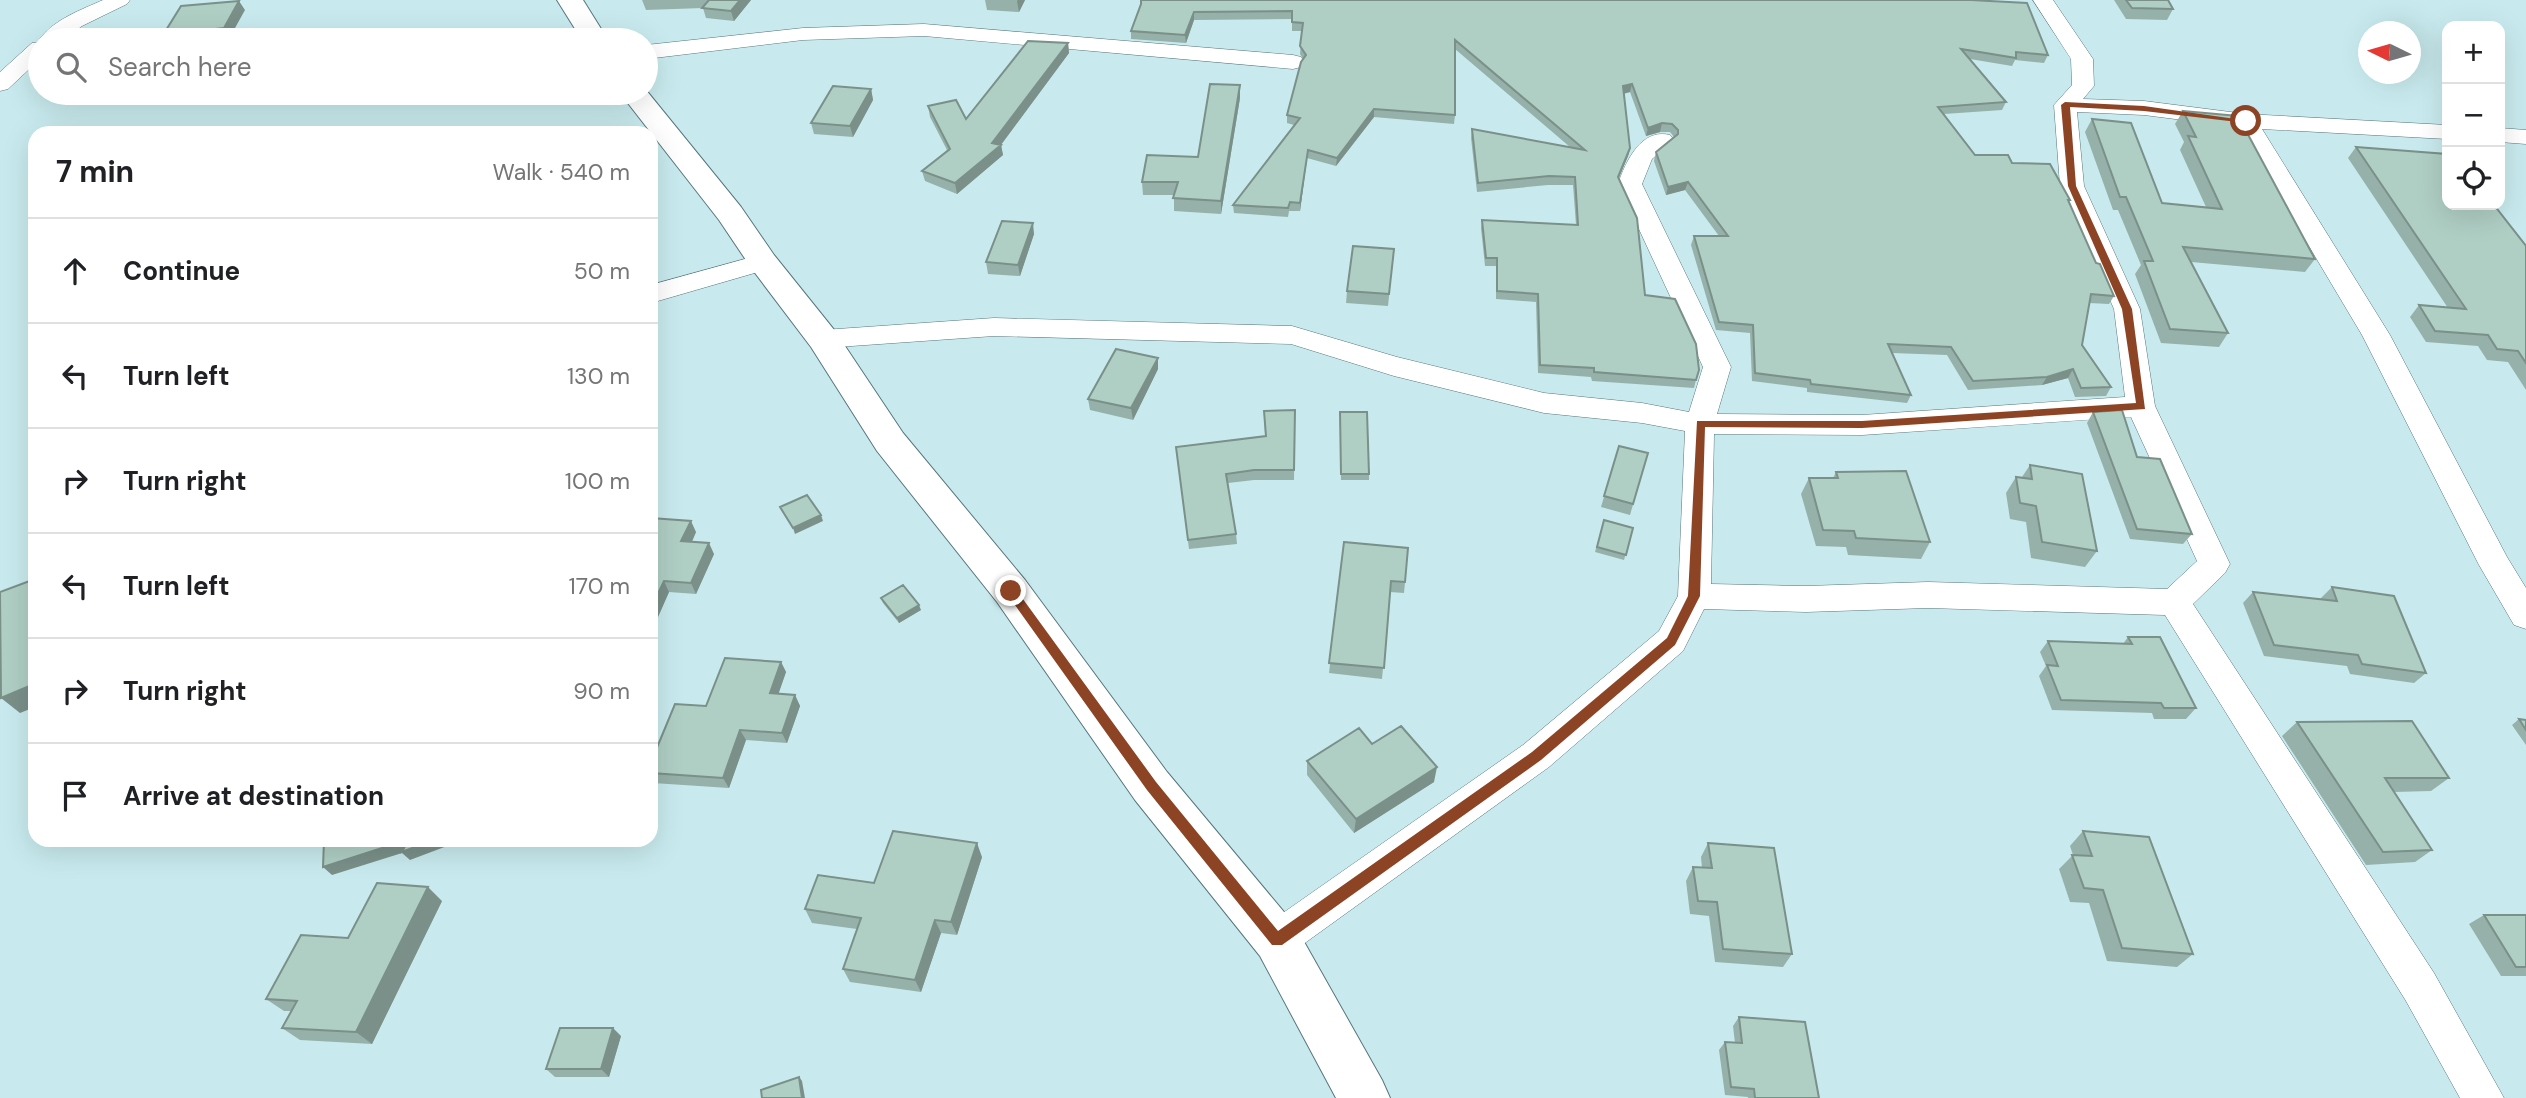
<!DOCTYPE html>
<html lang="en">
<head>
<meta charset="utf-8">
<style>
	body { margin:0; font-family:"DM Sans",sans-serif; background:#f6f6f6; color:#202124 }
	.controls { position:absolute; right:21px; top:21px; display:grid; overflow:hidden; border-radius:14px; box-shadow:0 7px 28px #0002 }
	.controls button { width:63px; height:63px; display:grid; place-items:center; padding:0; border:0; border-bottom:2px solid #e0e0e0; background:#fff; color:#202124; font:35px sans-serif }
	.compass { position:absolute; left:2358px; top:21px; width:63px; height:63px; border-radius:50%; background:#fff; box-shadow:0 7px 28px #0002; rotate:275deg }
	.stop { position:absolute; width:21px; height:21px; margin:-16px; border:5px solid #8d4425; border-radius:50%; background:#fff }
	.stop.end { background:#8d4425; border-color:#fff; box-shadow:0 2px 7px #0008 }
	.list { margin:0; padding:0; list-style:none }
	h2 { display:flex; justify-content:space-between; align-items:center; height:91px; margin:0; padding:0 28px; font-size:30px }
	h2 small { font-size:23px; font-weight:400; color:#757577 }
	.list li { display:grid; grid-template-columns:46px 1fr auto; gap:21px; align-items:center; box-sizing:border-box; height:105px; padding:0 28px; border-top:2px solid #e0e0e0 }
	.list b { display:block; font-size:26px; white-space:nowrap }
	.list em { font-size:23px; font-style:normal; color:#757577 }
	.icon { flex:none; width:38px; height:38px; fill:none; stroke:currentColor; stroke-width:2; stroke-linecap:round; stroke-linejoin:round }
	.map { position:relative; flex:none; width:2526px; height:1098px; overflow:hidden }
	.search { position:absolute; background:#fff; box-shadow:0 7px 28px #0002; left:28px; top:28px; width:630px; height:77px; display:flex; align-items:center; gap:18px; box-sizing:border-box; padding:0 24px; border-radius:38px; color:#757577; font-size:26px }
	.panel { position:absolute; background:#fff; box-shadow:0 7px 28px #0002; left:28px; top:126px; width:630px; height:721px; border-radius:21px }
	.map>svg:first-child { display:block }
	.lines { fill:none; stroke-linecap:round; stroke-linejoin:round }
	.minor-casing { stroke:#57767b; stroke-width:1 }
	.tertiary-casing { stroke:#57767b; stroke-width:2 }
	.minor { fill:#fff; fill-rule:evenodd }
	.tertiary { fill:#fff; fill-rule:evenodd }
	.wall { fill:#96b1a9 }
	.shaded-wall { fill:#7a9089 }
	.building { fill:#afcec4; stroke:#7a9089; stroke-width:2 }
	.route { fill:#8d4425 }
</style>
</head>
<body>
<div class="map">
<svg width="2526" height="1098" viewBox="0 0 2526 1098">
	<rect width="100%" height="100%" fill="#c8eaee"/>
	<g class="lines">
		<!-- minor casing -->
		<g class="minor-casing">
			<path id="minor" d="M103,0H130L127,4L82,26L63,40H40V59L8,89L0,91V72L32,43L40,42L39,40C54,19 81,10 103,0Z
				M2033,0H2053L2093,59L2094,86L2083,99L2144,101L2246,114L2447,125V139L2262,129L2390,335L2507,557L2526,588V629L2514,625L2479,565L2362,335L2238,127L2144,115L2077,112L2084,186L2140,309L2155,406L2230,564L2225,573L2193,604L2434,973L2504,1098H2460L2406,1001L2165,615L1928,608L1806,612L1704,609L1683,651L1549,767L1291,953L1277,959L1263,953L1257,940L1263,927L1523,745L1659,631L1678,596L1685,431L1642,423L1544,413L1394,376L1291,344L994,336L823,348L813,345L809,339L813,333L823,330L994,318L1292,326L1397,357L1544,393L1642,403L1689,412L1703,367L1618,184C1626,161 1641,128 1670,135L1674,140L1652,159L1642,184L1731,367L1717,414L1862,415L2125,397L2114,309L2060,186L2054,105L2072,85L2071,59ZM2131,417L2197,561L2167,589L1928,582L1806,586L1711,584L1714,434L1862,435Z
				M924,24L1293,55L1301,57L1304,62L1301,67L1293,69L924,36L803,40L646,59V45L803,28Z
				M2500,128L2526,130V144L2500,142Z
				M763,254L772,256L776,262L772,268L651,303V285Z"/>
		</g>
		<!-- tertiary casing -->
		<g class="tertiary-casing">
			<path id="tertiary" d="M557,0H583L608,40H582Z
				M646,90L741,207L774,255L835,331L903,433L1025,580L1167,772L1294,924L1382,1080L1390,1098H1336L1260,956L1135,800L997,602L877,451L811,347L752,269L719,220L620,93H646Z"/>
		</g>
		<!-- minor -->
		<use href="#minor" class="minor"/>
		<!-- tertiary -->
		<use href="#tertiary" class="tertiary"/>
	</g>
	<!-- wall -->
	<path class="wall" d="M642,0H751L734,21L706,18L703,8L646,10Z
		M985,0H1025L1019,12L987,10Z
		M1971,0L2048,55L2044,63L2015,60L2012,66L1970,59L2006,102L2002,110L1944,114L1975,155L2012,163L2070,200L2069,202L2096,263L2114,296L2109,304L2089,303L2082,345L2111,387L2106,396L2075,397L2068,378L2042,385L1968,390L1947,355L1892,353L1911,395L1907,403L1807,392V388L1752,381L1750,333L1716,330L1691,245L1694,236H1719L1685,190L1666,195L1654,161L1656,152L1674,137L1670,132H1660L1646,136L1630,92L1624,94L1630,148L1628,156L1618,178L1645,295L1696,380L1694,388L1592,381L1591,377L1538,373L1536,302L1496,299V266H1485L1481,228L1482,220L1576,225L1573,185H1548L1477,192L1471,138L1472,129L1570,147L1455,49V115L1454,124L1374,117L1336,166L1307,158L1300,211H1289L1288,217L1234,213L1233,205L1294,125L1287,123V115L1303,59L1300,54L1302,31H1292V19L1194,20L1186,43L1131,39V31L1141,4Z
		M2114,0H2168L2173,9L2167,20L2126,19Z
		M1068,43L1069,53L1001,145L1003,155L957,194L925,181L922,171L947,150L930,117L928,106L966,119Z
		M871,89L873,100L853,137L814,134L811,123Z
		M1240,98L1221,214L1174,211V195H1143L1142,182L1198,157Z
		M2183,111L2315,259L2305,272L2191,262L2228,333L2219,347L2161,343L2135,274L2141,265L2118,210H2113L2085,132L2092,119L2162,203L2206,207L2180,150L2184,142L2175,124Z
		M2356,147L2526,246V390L2508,362L2487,360L2478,346L2426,342L2410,317L2419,305L2448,308L2348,158Z
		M1034,234L1020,276L988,274L986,262Z
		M1394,249L1388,306L1346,303L1347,291Z
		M1158,358V369L1133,420L1090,410L1088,399Z
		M1295,410L1294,480H1254L1228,483L1236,534L1237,544L1189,549L1176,447L1265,436L1264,411Z
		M2093,412L2137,457L2192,534L2183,544L2130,539L2087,423Z
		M1340,418L1369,474V480H1341Z
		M1619,446L1648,453L1630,515L1601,507Z
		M2030,465L2097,551L2085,567L2031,558L2026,522L2010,519L2006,493L2016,477H2022Z
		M1836,472L1930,542L1921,559L1848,555L1846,547L1816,546L1801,494L1809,478H1833Z
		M651,518L696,532L692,542L714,554L696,594L669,592L654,626H651Z
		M1604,520L1633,528L1624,560L1595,552Z
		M1344,542L1405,582L1404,593L1390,592L1382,679L1329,673Z
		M2332,587L2426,673L2414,683L2350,674L2347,666L2264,656L2243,603L2253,592L2321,599V598Z
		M881,598L921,610L899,623L883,603Z
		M2128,637L2196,708L2186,719H2154L2152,713L2052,710L2039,676L2046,666L2040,652L2048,641L2123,644Z
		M781,662L786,672L778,694L795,695L800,706L787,743L746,740L729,788L653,783L651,779V762L706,706Z
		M2519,719L2526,720V745L2512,725Z
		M2297,722L2449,778L2431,791L2394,792L2432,850L2415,862L2366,865L2282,736Z
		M1372,744L1434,782L1354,833L1307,775V761Z
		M2083,831L2193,954L2177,967L2107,961L2089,903L2070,902L2059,869L2073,855L2070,846Z
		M1708,843L1792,954L1783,967L1715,962L1709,916L1690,914L1686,881L1693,867L1702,868L1701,857Z
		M982,857L957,935L941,933L921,992L850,982L843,969L857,929L812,923L805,909L874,883Z
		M442,901L372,1044L300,1040L282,1028L291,1011H284L266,999L348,938Z
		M2484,915H2526V976H2501L2469,924Z
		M1739,1017L1819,1098H1748V1097L1725,1095L1719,1050L1725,1042L1735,1043L1733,1026Z
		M621,1036L609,1077H555L546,1069Z"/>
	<!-- shaded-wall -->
	<path class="shaded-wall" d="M740,0H751L734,21L731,11Z
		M1018,0H1025L1019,12L1017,1Z
		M239,1L245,10L230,37L208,40H166L163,35Z
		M1194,12V20L1186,43L1185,35Z
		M1068,43L1069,53L1000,146L1001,145L1003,155L957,194L955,183L992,143Z
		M1632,84L1630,92L1621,94L1623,86Z
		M1240,85V98L1221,214V201Z
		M871,89L873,100L853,137L850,126Z
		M215,93H258L256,98L222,103Z
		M1374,109V117L1336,166L1337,158Z
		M1662,123L1660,132L1646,136L1648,128Z
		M1630,148L1628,156L1616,185L1618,177Z
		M1308,150L1307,158L1300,211V203Z
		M1688,182L1685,190L1666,195L1668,187Z
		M1033,223L1034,234L1020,276L1018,265Z
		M1158,358V369L1133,420L1131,408Z
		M2073,369L2068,378L2042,385L2047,377Z
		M821,515L823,521L795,534L793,528Z
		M691,521L696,532L687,552L681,541Z
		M709,543L714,554L696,594L691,583Z
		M664,581L669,592L654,626L651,621V608Z
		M919,605L921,610L899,623L897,618Z
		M781,662L786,672L775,704L770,693Z
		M32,685L35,687V707L20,713L1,698Z
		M795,695L800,706L787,743L782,733Z
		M740,730L746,740L729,788L723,778Z
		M1437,767L1434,782L1354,833L1356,819Z
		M407,840H463L410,860L402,853L332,875L323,867Z
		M977,843L982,857L957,935L951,922Z
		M428,887L442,901L372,1044L356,1032Z
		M935,920L941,933L921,992L915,980Z
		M613,1028L621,1036L609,1077L601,1069Z
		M799,1077L802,1081L805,1098H802Z"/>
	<!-- building -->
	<path class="building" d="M709,0H740L731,11L702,8Z
		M1141,0H1971L2027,3L2048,55L2016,52V58L1961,49L2006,102L1938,107L1975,155H2008L2012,163L2050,164L2070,200H2068L2096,263L2100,264L2114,296L2091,294L2082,345L2111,387L2081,388L2073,369L2047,377L1973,381L1951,347L1888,344L1911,395L1811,384L1810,380L1755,373L1753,325L1719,322L1694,236H1728L1688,182L1668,187L1656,152L1678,134V130L1672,124L1662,123L1648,128L1632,84L1623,86L1630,148L1618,177L1637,218L1645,295L1675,299L1696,344L1699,370L1696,380L1594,372V368L1540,365L1538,294L1497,291V258H1486L1482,220L1578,225L1575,177L1549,176L1478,183L1472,129L1585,150L1455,40V115L1374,109L1337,158L1308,150L1300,203L1290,202L1288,208L1233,205L1300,118L1287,115L1301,62L1306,55L1300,46L1303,23L1292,22V11L1194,12L1185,35L1131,31L1141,4Z
		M2126,0H2168L2173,9L2132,8Z
		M239,1L224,28L163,35L181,6Z
		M1028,41L1068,43L992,143L1001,145L955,183L922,171L950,149L928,106L956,100L966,119Z
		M1210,84L1240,85L1221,201L1173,198L1178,182H1142L1147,155L1198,157Z
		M833,86L871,89L850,126L811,123Z
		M2183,111L2238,116L2315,259L2183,247L2228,333L2170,329L2144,261H2153L2126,197H2120L2092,119L2131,123L2162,203L2222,209L2188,136L2196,137Z
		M2356,147L2447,154V205H2494L2526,246V363L2518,351L2497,349L2488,335L2435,331L2419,305L2466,309Z
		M1002,221L1033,223L1018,265L986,262Z
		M1353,246L1394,249L1389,294L1347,291Z
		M1116,349L1158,358L1131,408L1088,399Z
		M1295,410L1294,470H1254L1226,474L1236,534L1188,540L1176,447L1266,436L1264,411Z
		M2122,410L2137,457L2160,459L2192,534L2137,529L2093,412Z
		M1340,412H1367L1369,474H1341Z
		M1619,446L1648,453L1633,504L1604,496Z
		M2030,465L2082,474L2097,551L2042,542L2036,506L2020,503L2016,477L2032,479Z
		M1906,471L1930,542L1856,538L1854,531L1823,530L1809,478H1838L1836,472Z
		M807,495L821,515L793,528L780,507Z
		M651,518L691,521L681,541L709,543L691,583L664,581L651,608Z
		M1604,520L1633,528L1626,555L1597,547Z
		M1344,542L1408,548L1405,582L1391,581L1384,668L1329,663Z
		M35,579V695H34L32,685L1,698L0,592Z
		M903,585L919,605L897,618L881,598Z
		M2332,587L2394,596L2426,673L2362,664L2358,655L2274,645L2253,592L2337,601Z
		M2128,637H2160L2196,708H2164L2161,703L2061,700L2047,665L2058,666L2048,641L2132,644Z
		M725,658L781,662L770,693L795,695L782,733L740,730L723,778L651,773V762L675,704L706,706Z
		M2519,719L2526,720V730Z
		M2412,721L2449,778H2385L2432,850L2383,852L2297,722Z
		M1401,726L1437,767L1356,819L1307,761L1359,728L1372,744Z
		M893,831L977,843L951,922L935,920L915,980L843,969L861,918L805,909L818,875L874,883Z
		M2083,831L2149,837L2193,954L2122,948L2103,890L2084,888L2072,855L2092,856Z
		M324,840H407L323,867Z
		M408,840H433L402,852Z
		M1708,843L1774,848L1792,954L1723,949L1717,902L1698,901L1693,867L1712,868Z
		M377,883L428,887L356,1032L282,1028L297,1001L266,999L301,935L348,938Z
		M2484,915H2526V967H2516Z
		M1739,1017L1805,1022L1819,1098H1755L1754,1089L1731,1087L1725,1042L1742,1043Z
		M560,1028H613L601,1069H546Z
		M799,1077L802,1098H762L761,1090Z"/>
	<!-- route -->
	<path class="route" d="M2065,102L2144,106L2250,121L2246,123L2144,111L2070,107L2076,186L2132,309L2145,409L1862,428L1705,427L1700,596L1675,645L1541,760L1282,945H1272L1147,790L1005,591L1011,587L1015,588L1156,782L1278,931L1532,752L1667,638L1688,596L1697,421H1862L2136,403L2122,309L2068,186L2061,105Z"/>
</svg>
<div class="controls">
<button>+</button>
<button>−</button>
<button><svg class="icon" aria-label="locate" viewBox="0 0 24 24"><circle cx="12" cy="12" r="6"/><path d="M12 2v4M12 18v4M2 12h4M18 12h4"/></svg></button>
</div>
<svg class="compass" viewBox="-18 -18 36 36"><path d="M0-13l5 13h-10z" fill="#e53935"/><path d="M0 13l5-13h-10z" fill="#757577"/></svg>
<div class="stop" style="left:2246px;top:121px"></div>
<div class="stop end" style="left:1011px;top:591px"></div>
<div class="search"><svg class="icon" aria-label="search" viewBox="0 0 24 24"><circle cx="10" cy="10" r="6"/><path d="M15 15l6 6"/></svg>Search here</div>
<section class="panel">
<h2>7 min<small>Walk · 540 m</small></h2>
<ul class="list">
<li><svg class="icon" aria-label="ahead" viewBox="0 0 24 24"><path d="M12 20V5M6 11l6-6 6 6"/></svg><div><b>Continue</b></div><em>50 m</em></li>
<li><svg class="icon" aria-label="left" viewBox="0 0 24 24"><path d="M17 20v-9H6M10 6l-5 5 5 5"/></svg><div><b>Turn left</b></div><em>130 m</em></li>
<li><svg class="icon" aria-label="right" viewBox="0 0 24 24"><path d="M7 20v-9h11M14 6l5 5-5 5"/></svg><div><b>Turn right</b></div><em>100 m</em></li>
<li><svg class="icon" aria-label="left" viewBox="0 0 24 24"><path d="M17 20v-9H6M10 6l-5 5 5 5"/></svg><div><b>Turn left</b></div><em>170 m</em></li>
<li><svg class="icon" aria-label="right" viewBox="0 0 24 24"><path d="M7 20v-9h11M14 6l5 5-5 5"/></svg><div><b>Turn right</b></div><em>90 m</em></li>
<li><svg class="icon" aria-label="arrive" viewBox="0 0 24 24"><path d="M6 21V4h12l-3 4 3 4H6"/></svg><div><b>Arrive at destination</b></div></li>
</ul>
</section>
</div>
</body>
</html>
